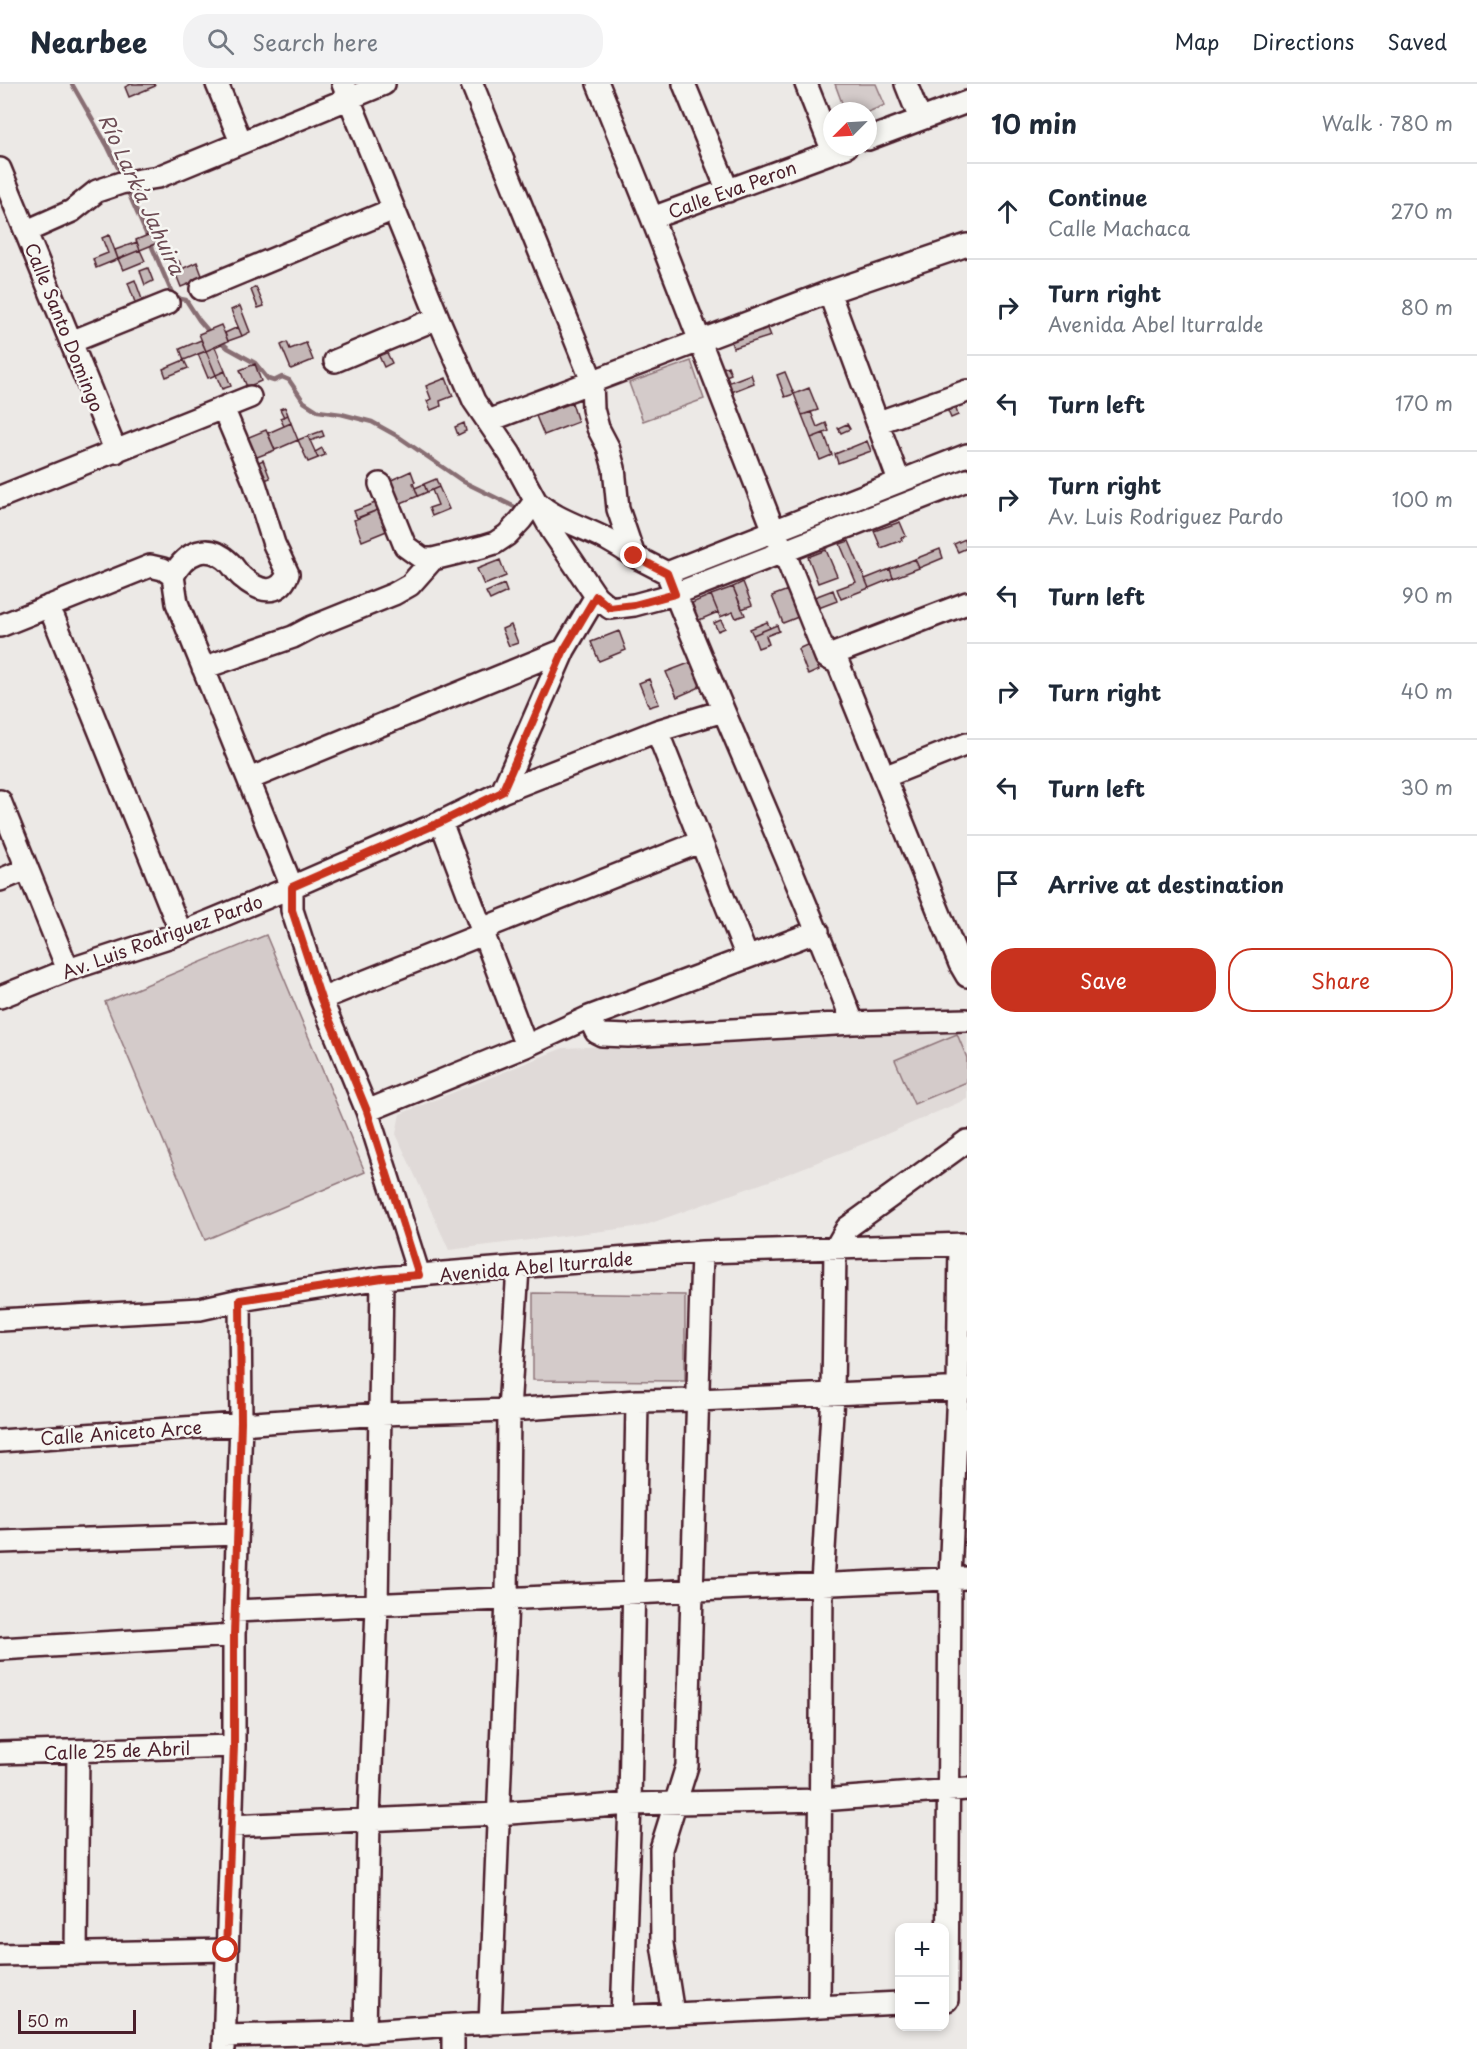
<!DOCTYPE html>
<html lang="en">
<head>
<meta charset="utf-8">
<style>
	body { margin:0; font-family:"Playpen Sans",sans-serif; background:#f2f2f3; color:#1f2937 }
	.controls { position:absolute; right:18px; bottom:18px; display:grid; overflow:hidden; border-radius:12px; box-shadow:0 3px 9px #0003 }
	.controls button { width:54px; height:54px; display:grid; place-items:center; padding:0; border:0; border-bottom:2px solid #e0e1e3; background:#fff; color:#1f2937; font:30px sans-serif }
	.compass { position:absolute; left:823px; top:18px; width:54px; height:54px; border-radius:50%; background:#fff; box-shadow:0 3px 9px #0003; rotate:246deg }
	.scale { position:absolute; left:18px; bottom:15px; width:118px; box-sizing:border-box; padding-left:6px; border:3px solid #4a1f2b; border-top:0; font-size:16px; line-height:21px; white-space:nowrap; color:#4a1f2b; -webkit-text-stroke:4px #f6f6f2; paint-order:stroke }
	.stop { position:absolute; width:18px; height:18px; margin:-14px; border:4px solid #c8321e; border-radius:50%; background:#fff }
	.stop.end { background:#c8321e; border-color:#fff; box-shadow:0 2px 6px #0008 }
	.list { margin:0; padding:0; list-style:none }
	h2 { display:flex; justify-content:space-between; align-items:center; height:78px; margin:0; padding:0 24px; font-size:26px }
	h2 small { font-size:20px; font-weight:400; color:#747a83 }
	.list li { display:grid; grid-template-columns:39px 1fr auto; gap:18px; align-items:center; box-sizing:border-box; height:96px; padding:0 24px; border-top:2px solid #e0e1e3 }
	.list b { display:block; font-size:22px; white-space:nowrap }
	.list p { margin:0; font-size:20px; white-space:nowrap; color:#747a83 }
	.list em { font-size:20px; font-style:normal; color:#747a83 }
	.actions { display:flex; gap:12px; padding:18px 24px }
	.actions a { flex:1; padding:14px 0; border:2px solid #c8321e; border-radius:24px; text-align:center; font-size:21px; color:#c8321e }
	.actions .main { background:#c8321e; color:#fff }
	.icon { flex:none; width:33px; height:33px; fill:none; stroke:currentColor; stroke-width:2; stroke-linecap:round; stroke-linejoin:round }
	.map { position:relative; flex:none; width:967px; height:1965px; overflow:hidden }
	header { display:flex; align-items:center; gap:36px; box-sizing:border-box; height:84px; padding:0 30px; background:#fff; border-bottom:2px solid #e0e1e3 }
	header strong { font-size:28px }
	nav { display:flex; gap:33px; margin-inline-start:auto; font-size:21px }
	.search { width:420px; height:54px; background:#f2f2f3; display:flex; align-items:center; gap:15px; box-sizing:border-box; padding:0 21px; border-radius:24px; color:#747a83; font-size:22px }
	main { display:flex }
	aside { flex:1; background:#fff }
	.map>svg:first-child { display:block }
	.built { fill:#e0dad8 }
	.green { fill:#d4cbca; stroke:#8f757a; stroke-width:1.5 }
	.lines { fill:none; stroke-linecap:round; stroke-linejoin:round }
	.stream { stroke:#886e73; stroke-width:4.5 }
	.building { fill:#c4b7b7; stroke:#4a1f2b; stroke-width:1.5 }
	.minor-casing { stroke:#4a1f2b; stroke-width:26 }
	.minor { stroke:#f6f6f2; stroke-width:21 }
	.route { stroke:#c8321e; stroke-width:8 }
	.labels { text-anchor:middle; dominant-baseline:central; stroke-width:5; stroke-linejoin:round; paint-order:stroke }
	.street-label { font-size:18px; fill:#4a1f2b; stroke:#f6f6f2 }
	.water-label { font-size:20px; font-style:italic; fill:#6e4d55; stroke:#f6f6f2 }
</style>
</head>
<body>
<header>
<strong>Nearbee</strong>
<div class="search"><svg class="icon" aria-label="search" viewBox="0 0 24 24"><circle cx="10" cy="10" r="6"/><path d="M15 15l6 6"/></svg>Search here</div>
<nav><a>Map</a><a>Directions</a><a>Saved</a></nav>
</header>
<main>
<div class="map">
<svg width="967" height="1965" viewBox="0 0 967 1965">
	<rect width="100%" height="100%" fill="#ece9e6"/>
	<filter id="ink" filterUnits="userSpaceOnUse"><feTurbulence type="fractalNoise" baseFrequency=".0167" numOctaves="2"/><feDisplacementMap in="SourceGraphic" scale="12" xChannelSelector="R" yChannelSelector="G"/><feConvolveMatrix kernelMatrix="1 2 1 2 8 2 1 2 1" color-interpolation-filters="sRGB"/></filter>
	<g filter="url(#ink)">
		<!-- built -->
		<path class="built" d="M967,946V1015L873,1056L772,1096L643,1142L449,1166L396,1050L400,1030L563,964Z"/>
		<!-- green -->
		<path class="green" d="M835,0H876L885,21L868,28L845,27Z
			M691,277L704,315L643,337L629,299Z
			M266,851L365,1088L205,1156L105,918Z
			M957,950L967,974V998L914,1020L895,976Z
			M533,1209L685,1211V1297L533,1296Z"/>
		<g class="lines">
			<!-- stream -->
			<path class="stream" d="M72,0L108,63L122,92
				M126,103L172,209L181,215L186,216L199,236L211,250
				M220,257L228,264L255,279L268,295L274,297L282,293L289,296L304,318L318,327L341,330L372,338L399,353L464,398L519,425"/>
		</g>
		<!-- building -->
		<path class="building" d="M131,0H154L155,2L129,13L125,3Z
			M158,147L162,157L140,166L136,156Z
			M109,151L118,175L96,184L93,175L108,169L102,154Z
			M137,158L140,166L118,175L115,166Z
			M140,166L145,177L123,186L118,175Z
			M179,177L182,184L175,188L172,180Z
			M197,178L203,194L181,203L175,188Z
			M148,184L153,197L145,201L140,187Z
			M135,196L143,218L136,221L128,199Z
			M256,203L264,222L258,224L251,206Z
			M240,222L250,248L242,252L231,226Z
			M221,241L228,257L206,267L199,250Z
			M767,242L771,252L733,264L730,255Z
			M238,243L242,252L228,257L225,249Z
			M201,256L206,267L184,276L180,265Z
			M287,258L290,265L306,259L313,276L291,285L281,261Z
			M215,263L225,287L216,291L206,267Z
			M206,267L216,291L208,294L198,270Z
			M386,267L392,279L384,283L378,270Z
			M184,276L188,284L166,293L163,285Z
			M255,280L261,297L247,303L240,286Z
			M728,282L731,290L723,293L720,285Z
			M225,287L231,302L222,305L216,291Z
			M785,288L794,310L785,313L777,291Z
			M751,290L754,299L729,309L725,300Z
			M446,294L453,312L440,317L441,322L431,326L427,317L431,315L426,302Z
			M809,304L818,326L802,331L794,310Z
			M572,319L578,338L544,351L536,332Z
			M955,322L958,331L951,334L947,325Z
			M285,323L288,331L284,333L280,325Z
			M811,328L817,343L826,339L829,347L811,354L802,331Z
			M288,331L291,339L284,342L280,334Z
			M291,339L298,356L275,366L268,349Z
			M464,339L466,347L458,351L455,343Z
			M847,340L850,345L841,349L838,344Z
			M266,346L275,366L252,375L244,355Z
			M322,347L324,352L310,357L308,352Z
			M824,349L832,371L820,376L811,354Z
			M308,352L318,374L308,378L298,356Z
			M867,357L871,367L838,379L835,370Z
			M322,364L325,371L318,374L315,368Z
			M263,376L270,394L262,397L254,380Z
			M411,387L415,398L413,399L418,412L396,421L387,398Z
			M436,395L439,403L427,408L424,400Z
			M424,400L427,408L418,412L415,404Z
			M439,403L449,425L432,432L429,424L438,421L432,406Z
			M378,418L380,425L357,434L354,427Z
			M380,425L389,446L362,457L354,436Z
			M900,438L906,452L901,454L902,456L881,464L874,447Z
			M965,455L967,464L958,468L954,460Z
			M849,457L869,504L841,515L837,505L856,498L840,460Z
			M940,465L943,474L919,484L915,475Z
			M826,466L837,492L818,499L808,473Z
			M915,475L919,484L893,494L890,485Z
			M500,476L506,492L484,501L477,485Z
			M890,485L893,494L869,504L865,495Z
			M743,498L752,521L742,525L733,503Z
			M504,500L507,508L490,516L486,508Z
			M733,503L745,531L736,534L733,528L720,533L711,511Z
			M788,506L798,533L783,539L772,512Z
			M833,506L837,517L816,525L812,514Z
			M711,511L718,528L697,537L691,522L692,519Z
			M721,536L725,544L718,547L714,539Z
			M767,538L770,544L753,551L750,545Z
			M511,541L518,559L509,562L502,545Z
			M777,541L779,547L766,552L769,560L758,564L753,551Z
			M619,547L626,566L599,577L591,558Z
			M809,560L819,586L808,591L798,565Z
			M692,578L700,600L698,604L677,613L666,588Z
			M649,595L659,620L649,623L639,599Z"/>
		<g class="lines">
			<!-- minor casing -->
			<g class="minor-casing">
				<path id="minor" d="M217,0L241,58
					M343,0L438,234L474,317L510,370L552,447L596,512L564,566L502,708
					M472,0L592,297L593,325L598,344L608,363L614,384L618,425L634,472L667,489C726,640 796,787 853,939
					M598,0L652,134L774,447L784,468L826,573L838,579L960,880L967,892
					M684,0L728,107
					M806,0L833,68
					M906,0L920,35
					M868,55L967,18
					M0,85L116,368
					M652,134L846,63
					M27,147L72,127L97,107L121,99L158,93L384,0
					M201,205L394,125
					M829,208L899,397
					M71,258L168,219
					M335,277L438,234
					M488,337L829,208L967,161
					M879,338L967,307
					M380,400L405,462L423,475H433
					M0,413L250,313
					M667,489L967,371
					M173,492L177,519L292,803V826L321,915L367,1027L419,1191
					M596,512L610,524L634,521L675,510L967,396
					M49,522L181,849
					M0,542L150,482L163,485L173,492C186,468 208,457 230,479C234,483 237,489 242,493C259,508 278,513 288,490L274,460L255,400L223,324
					M826,573L967,519
					M203,584L293,553L312,543L394,510L410,501L433,475L482,463L495,459L507,451L521,436L535,417C556,436 581,442 606,455C615,460 625,466 634,472
					M657,647L747,873
					M884,693L967,660
					M249,695L564,566
					M0,717L68,886
					M441,738L526,962
					M0,796L27,785
					M0,913L68,886L181,849L292,803L441,738L502,708L657,647L723,627
					M321,915L483,850L494,840L700,758
					M589,933L596,948L602,951L628,952L853,939L967,936
					M367,1027L526,962L589,933L818,847
					M0,1236L200,1225L240,1216L382,1194L702,1168L967,1160
					M0,1357L381,1330L509,1326L637,1317L698,1316L967,1304
					M0,1458L237,1450
					M235,1527L967,1494
					M0,1565L234,1551
					M0,1669L234,1662
					M231,1742L498,1730L630,1720L821,1716L967,1705
					M76,1870L78,1667
					M0,1871L226,1866
					M947,1916L950,1495L958,1304L960,1160
					M819,1923L822,1500L833,1311L835,1165L847,1144L967,1057
					M673,1930L662,1860L661,1765L687,1682L702,1168
					M622,1933L630,1720L637,1317
					M490,1940L507,1515L509,1326L518,1184
					M365,1948L369,1735L377,1522L382,1194
					M225,1952L341,1949L453,1941L900,1919
					M224,1965L234,1662V1551L241,1338L240,1216
					M453,1965V1941"/>
			</g>
			<!-- minor -->
			<use href="#minor" class="minor"/>
		</g>
	</g>
	<g class="lines" filter="url(#ink)">
		<!-- route -->
		<path class="route" d="M226,1866L234,1662V1551L241,1338L240,1216L382,1194L419,1191L367,1027L321,915L292,826V803L441,738L502,708L564,566L596,512L610,524L634,521L675,510L667,489L634,472"/>
	</g>
	<g class="labels">
		<!-- street labels -->
		<g class="street-label">
			<text transform="translate(732 105) rotate(-20)">Calle Eva Peron</text>
			<text transform="translate(65 243) rotate(68)">Calle Santo Domingo</text>
			<text transform="translate(162 852) rotate(-20)">Av. Luis Rodriguez Pardo</text>
			<text transform="translate(536 1182) rotate(-5)">Avenida Abel Iturralde</text>
			<text transform="translate(121 1348) rotate(-4)">Calle Aniceto Arce</text>
			<text transform="translate(117 1666) rotate(-2)">Calle 25 de Abril</text>
		</g>
		<!-- water labels -->
		<g class="water-label">
			<text transform="translate(142 110) rotate(65)">Río Lark’a Jahuira</text>
		</g>
	</g>
</svg>
<div class="controls">
<button>+</button>
<button>−</button>
</div>
<svg class="compass" viewBox="-18 -18 36 36"><path d="M0-13l5 13h-10z" fill="#e53935"/><path d="M0 13l5-13h-10z" fill="#747a83"/></svg>
<div class="scale">50 m</div>
<div class="stop" style="left:226px;top:1866px"></div>
<div class="stop end" style="left:634px;top:472px"></div>
</div>
<aside>
<h2>10 min<small>Walk · 780 m</small></h2>
<ul class="list">
<li><svg class="icon" aria-label="ahead" viewBox="0 0 24 24"><path d="M12 20V5M6 11l6-6 6 6"/></svg><div><b>Continue</b><p>Calle Machaca</p></div><em>270 m</em></li>
<li><svg class="icon" aria-label="right" viewBox="0 0 24 24"><path d="M7 20v-9h11M14 6l5 5-5 5"/></svg><div><b>Turn right</b><p>Avenida Abel Iturralde</p></div><em>80 m</em></li>
<li><svg class="icon" aria-label="left" viewBox="0 0 24 24"><path d="M17 20v-9H6M10 6l-5 5 5 5"/></svg><div><b>Turn left</b></div><em>170 m</em></li>
<li><svg class="icon" aria-label="right" viewBox="0 0 24 24"><path d="M7 20v-9h11M14 6l5 5-5 5"/></svg><div><b>Turn right</b><p>Av. Luis Rodriguez Pardo</p></div><em>100 m</em></li>
<li><svg class="icon" aria-label="left" viewBox="0 0 24 24"><path d="M17 20v-9H6M10 6l-5 5 5 5"/></svg><div><b>Turn left</b></div><em>90 m</em></li>
<li><svg class="icon" aria-label="right" viewBox="0 0 24 24"><path d="M7 20v-9h11M14 6l5 5-5 5"/></svg><div><b>Turn right</b></div><em>40 m</em></li>
<li><svg class="icon" aria-label="left" viewBox="0 0 24 24"><path d="M17 20v-9H6M10 6l-5 5 5 5"/></svg><div><b>Turn left</b></div><em>30 m</em></li>
<li><svg class="icon" aria-label="arrive" viewBox="0 0 24 24"><path d="M6 21V4h12l-3 4 3 4H6"/></svg><div><b>Arrive at destination</b></div></li>
</ul>
<div class="actions"><a class="main">Save</a><a>Share</a></div>
</aside>
</main>
</body>
</html>
